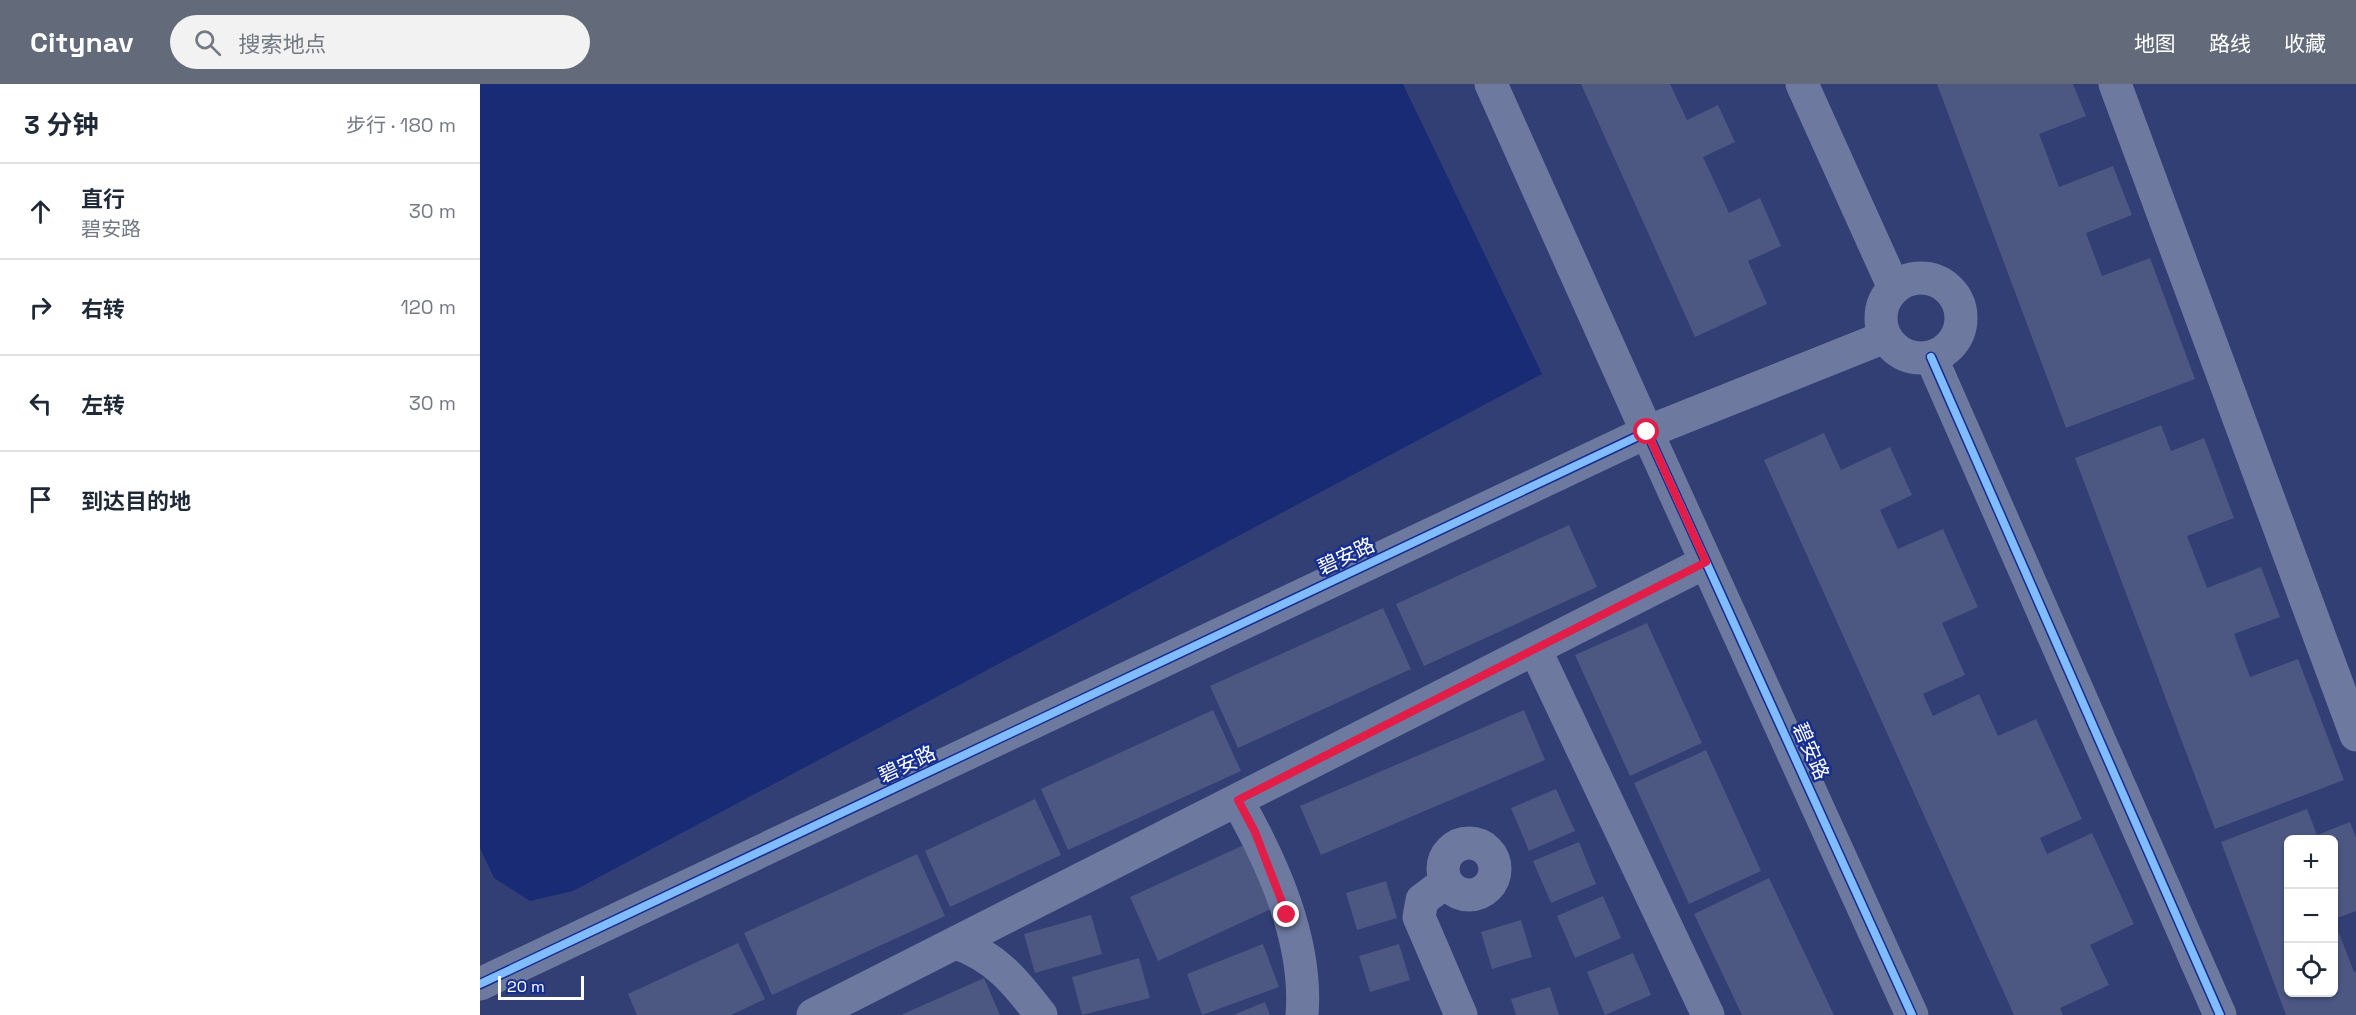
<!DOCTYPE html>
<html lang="zh">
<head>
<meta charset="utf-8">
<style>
	body { margin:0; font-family:"Space Grotesk","Noto Sans SC",sans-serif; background:#f2f2f3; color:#1f2937 }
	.controls { position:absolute; right:18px; bottom:18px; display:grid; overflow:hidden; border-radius:9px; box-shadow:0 2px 4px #0004 }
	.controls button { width:54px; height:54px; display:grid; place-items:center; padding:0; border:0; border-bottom:2px solid #e0e1e3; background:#fff; color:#1f2937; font:30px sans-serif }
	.scale { position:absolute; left:18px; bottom:15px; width:86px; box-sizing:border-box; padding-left:6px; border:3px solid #fff; border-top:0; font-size:16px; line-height:21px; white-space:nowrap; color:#fff; -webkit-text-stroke:4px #152e90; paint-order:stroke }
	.stop { position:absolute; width:18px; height:18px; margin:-14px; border:4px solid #e11d48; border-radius:50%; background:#fff }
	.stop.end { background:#e11d48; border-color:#fff; box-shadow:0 2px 6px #0008 }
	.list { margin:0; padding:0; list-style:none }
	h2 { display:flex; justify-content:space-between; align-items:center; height:78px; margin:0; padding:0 24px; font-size:26px }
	h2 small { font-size:20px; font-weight:400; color:#747a83 }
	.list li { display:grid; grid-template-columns:39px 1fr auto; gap:18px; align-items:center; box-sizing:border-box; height:96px; padding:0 24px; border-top:2px solid #e0e1e3 }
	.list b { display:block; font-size:22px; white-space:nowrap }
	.list p { margin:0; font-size:20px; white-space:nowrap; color:#747a83 }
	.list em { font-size:20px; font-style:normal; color:#747a83 }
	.icon { flex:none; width:33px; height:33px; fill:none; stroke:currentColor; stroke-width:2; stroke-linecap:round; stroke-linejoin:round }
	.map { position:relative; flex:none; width:1876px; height:931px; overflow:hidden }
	header { display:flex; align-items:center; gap:36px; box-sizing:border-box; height:84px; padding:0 30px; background:#636b7b; color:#fff }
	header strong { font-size:28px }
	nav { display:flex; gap:33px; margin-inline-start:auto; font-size:21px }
	.search { width:420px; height:54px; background:#f2f2f3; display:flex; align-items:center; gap:15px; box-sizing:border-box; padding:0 21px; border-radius:33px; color:#747a83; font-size:22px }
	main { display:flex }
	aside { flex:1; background:#fff }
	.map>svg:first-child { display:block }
	.water { fill:#192b74 }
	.building { fill:#4c5782 }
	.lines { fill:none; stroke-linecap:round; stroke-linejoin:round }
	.minor { stroke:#6d799f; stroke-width:33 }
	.cycleway-casing { stroke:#152e90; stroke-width:11 }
	.cycleway { stroke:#80bcff; stroke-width:8 }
	.route { stroke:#e11d48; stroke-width:8 }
	.labels { text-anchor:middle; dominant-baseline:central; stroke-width:5; stroke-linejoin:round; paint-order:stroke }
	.street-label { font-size:20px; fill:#fff; stroke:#152e90 }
</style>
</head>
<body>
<header>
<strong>Citynav</strong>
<div class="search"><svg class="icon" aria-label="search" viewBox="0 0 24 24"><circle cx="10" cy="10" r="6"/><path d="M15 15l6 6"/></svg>搜索地点</div>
<nav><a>地图</a><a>路线</a><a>收藏</a></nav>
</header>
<main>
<aside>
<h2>3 分钟<small>步行 · 180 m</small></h2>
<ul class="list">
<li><svg class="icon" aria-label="ahead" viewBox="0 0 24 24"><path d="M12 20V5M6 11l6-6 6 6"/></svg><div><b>直行</b><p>碧安路</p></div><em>30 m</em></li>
<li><svg class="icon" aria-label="right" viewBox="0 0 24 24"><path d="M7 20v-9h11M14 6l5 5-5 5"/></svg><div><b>右转</b></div><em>120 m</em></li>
<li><svg class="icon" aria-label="left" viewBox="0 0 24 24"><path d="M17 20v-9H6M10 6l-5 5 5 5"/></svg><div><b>左转</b></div><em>30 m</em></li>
<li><svg class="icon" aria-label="arrive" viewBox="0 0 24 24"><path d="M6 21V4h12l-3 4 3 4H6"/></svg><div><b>到达目的地</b></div></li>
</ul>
</aside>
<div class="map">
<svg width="1876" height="931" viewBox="0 0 1876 931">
	<rect width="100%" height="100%" fill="#313f74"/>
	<!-- water -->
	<path class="water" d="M0,0H923L1062,290L93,807L50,817L14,794L0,764Z"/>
	<!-- building -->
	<path class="building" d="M1101,0H1190L1207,36L1238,21L1255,58L1223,73L1249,129L1280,114L1301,162L1268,177L1287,220L1215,253Z
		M1457,0H1593L1606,32L1559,50L1579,103L1633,82L1652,131L1606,149L1622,192L1670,174L1715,295L1586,344Z
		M1681,341L1691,367L1724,354L1754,434L1707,452L1727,504L1781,483L1800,533L1754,550L1770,593L1818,575L1864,696L1735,745L1595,374Z
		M1344,349L1361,386L1410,363L1432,411L1400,426L1418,465L1463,445L1498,523L1462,539L1485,591L1443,610L1453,632L1499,610L1518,652L1556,635L1602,735L1560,754L1567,770L1612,749L1654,840L1610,861L1629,901L1580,924L1583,931H1534L1284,376Z
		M1089,441L1117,503L944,582L916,520Z
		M903,524L931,585L758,664L730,602Z
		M1167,539L1222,659L1150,692L1095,571Z
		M733,626L761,687L588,766L561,705Z
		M1044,626L1065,676L841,771L820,722Z
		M1226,666L1281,787L1209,820L1154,699Z
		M1076,705L1095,747L1049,767L1031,724Z
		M555,715L581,771L470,823L445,767Z
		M1827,725L1837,751L1870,738L1876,754V827L1854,835V756H1808V908H1854V836L1874,888L1876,887V931H1806L1741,758Z
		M1099,758L1116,800L1071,819L1053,777Z
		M764,761L793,824L678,877L650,813Z
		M437,770L465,832L292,911L264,849Z
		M1289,794L1354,931H1262L1214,830Z
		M906,797L917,834L877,846L866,809Z
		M1123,812L1141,854L1095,874L1077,832Z
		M611,831L622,870L555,889L544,850Z
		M1041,836L1052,873L1012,885L1001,848Z
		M258,859L285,915L251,931H157L148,910Z
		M783,860L799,903L722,931L707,890Z
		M919,860L930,896L890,908L879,872Z
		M1153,869L1171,911L1125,931L1107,888Z
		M659,874L670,914L602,931L592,893Z
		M504,894L520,931H421Z
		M1070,903L1079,931H1036L1031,915Z
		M785,918L790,931H753Z"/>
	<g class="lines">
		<!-- minor -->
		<path class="minor" d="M1011,0L1167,348L1405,253
			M1322,0L1414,204
			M1635,0L1876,651
			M1401 234a40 40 0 1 1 80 0a40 40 0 1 1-80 0Z
			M1451,273L1740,931
			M1055,565L1228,931
			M757,716C793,780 828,857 822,931
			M963 785a26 26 0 1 1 52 0a26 26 0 1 1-52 0Z
			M966,798L942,816L939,833L981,931
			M476,859C515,872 537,899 561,931
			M0,900L1167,348L1432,931
			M333,931L1226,478"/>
		<!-- cycleway casing -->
		<g class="cycleway-casing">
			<path id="cycleway" d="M1451,273L1740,931
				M0,900L1167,348L1432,931"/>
		</g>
		<!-- cycleway -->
		<use href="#cycleway" class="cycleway"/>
	</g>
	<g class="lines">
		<!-- route -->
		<path class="route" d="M807,831L775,748L758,716L1226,478L1167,348"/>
	</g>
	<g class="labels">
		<!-- street labels -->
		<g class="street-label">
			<text transform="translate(866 472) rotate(-25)">碧安路</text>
			<text transform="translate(1331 667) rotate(66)">碧安路</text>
			<text transform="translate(427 680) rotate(-25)">碧安路</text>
		</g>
	</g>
</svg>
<div class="controls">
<button>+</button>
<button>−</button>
<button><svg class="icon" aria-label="locate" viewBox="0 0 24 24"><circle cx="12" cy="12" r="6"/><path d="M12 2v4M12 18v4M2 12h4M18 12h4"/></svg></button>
</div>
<div class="scale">20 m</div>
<div class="stop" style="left:1167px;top:348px"></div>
<div class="stop end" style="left:807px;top:831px"></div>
</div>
</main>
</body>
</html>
